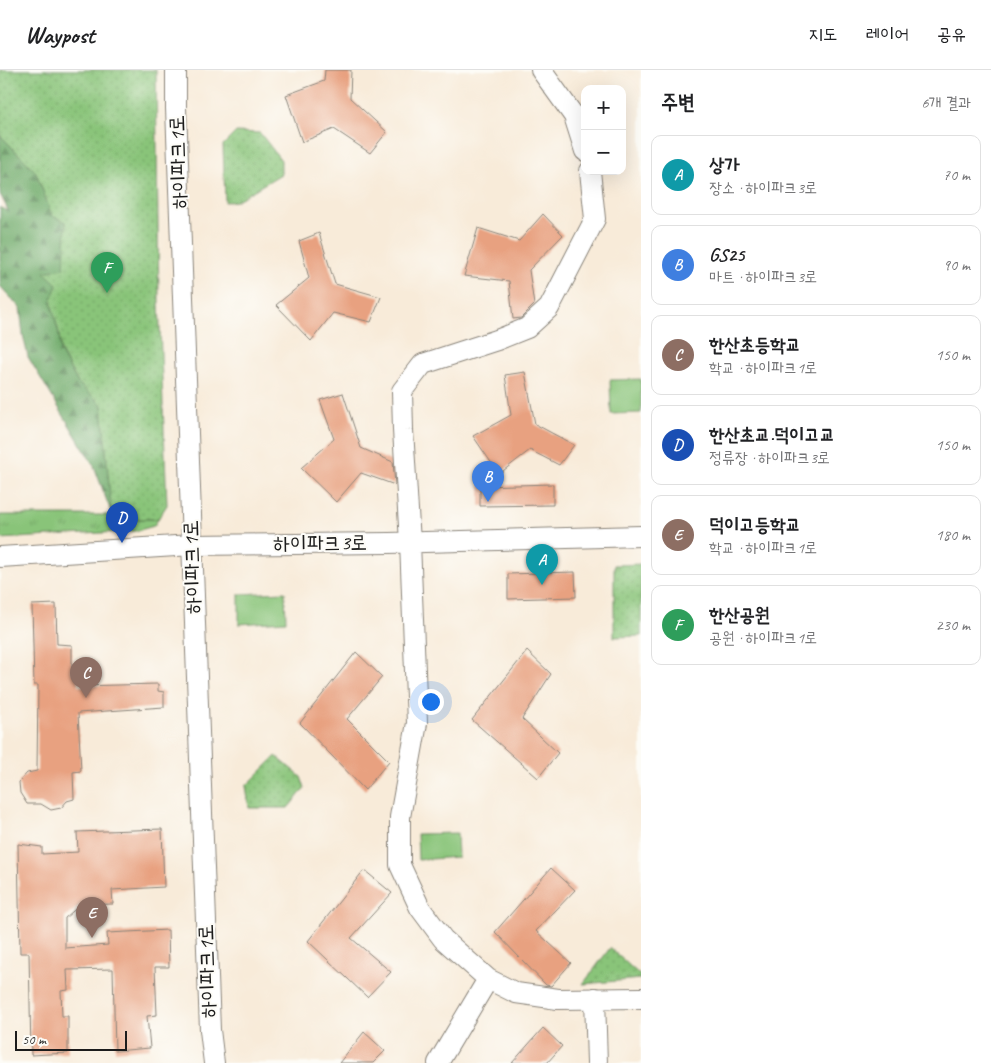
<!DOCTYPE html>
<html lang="ko">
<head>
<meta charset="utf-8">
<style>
	body { margin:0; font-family:Caveat,"Poor Story",sans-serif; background:#f2f2f2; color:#202124 }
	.controls { position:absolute; right:15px; top:15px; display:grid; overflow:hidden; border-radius:10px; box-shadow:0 5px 20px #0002 }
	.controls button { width:45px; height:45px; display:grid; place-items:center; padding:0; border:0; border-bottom:1px solid #e0e0e0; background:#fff; color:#202124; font:25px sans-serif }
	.scale { position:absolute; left:15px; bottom:12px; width:112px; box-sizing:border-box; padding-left:5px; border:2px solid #1c1c1c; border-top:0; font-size:14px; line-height:18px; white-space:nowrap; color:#1c1c1c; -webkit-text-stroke:4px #fdfcf7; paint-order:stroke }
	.you { position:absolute; left:430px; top:631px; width:18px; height:18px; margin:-12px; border:4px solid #fff; border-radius:50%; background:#1a73e8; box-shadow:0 0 0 8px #1a73e833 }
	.badge { display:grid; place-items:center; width:32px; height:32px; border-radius:50%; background:#111827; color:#fff; font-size:16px; font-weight:700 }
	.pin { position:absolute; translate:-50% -41px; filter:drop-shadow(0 1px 2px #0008) }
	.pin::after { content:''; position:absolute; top:26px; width:18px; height:15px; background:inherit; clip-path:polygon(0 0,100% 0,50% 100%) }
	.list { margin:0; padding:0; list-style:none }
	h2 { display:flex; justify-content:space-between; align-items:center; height:65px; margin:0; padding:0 20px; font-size:21px }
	h2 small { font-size:16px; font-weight:400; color:#757577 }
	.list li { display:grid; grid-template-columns:32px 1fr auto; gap:15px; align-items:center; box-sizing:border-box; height:80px; margin:0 10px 10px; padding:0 10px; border:1px solid #e0e0e0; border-radius:10px }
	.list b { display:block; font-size:19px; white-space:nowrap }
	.list p { margin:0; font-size:16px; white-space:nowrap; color:#757577 }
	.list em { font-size:16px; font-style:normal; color:#757577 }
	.map { position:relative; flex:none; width:641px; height:993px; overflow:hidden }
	header { display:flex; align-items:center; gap:30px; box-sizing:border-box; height:70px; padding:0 25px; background:#fff; border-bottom:1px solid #e0e0e0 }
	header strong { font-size:24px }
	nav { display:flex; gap:28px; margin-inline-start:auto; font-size:18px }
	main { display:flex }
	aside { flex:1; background:#fff }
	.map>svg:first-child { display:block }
	.grass { fill:url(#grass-tufts); stroke:#52704a }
	.forest { fill:url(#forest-firs); stroke:#456342 }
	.park { fill:url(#park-dots); stroke:#52704a }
	.pitch { fill:#89c479; stroke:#52704a }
	.building { fill:#e8a180 }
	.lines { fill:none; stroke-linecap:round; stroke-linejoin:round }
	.minor-casing { stroke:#8a847a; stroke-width:22 }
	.minor { stroke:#fff; stroke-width:20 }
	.labels { text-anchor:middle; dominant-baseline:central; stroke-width:4; stroke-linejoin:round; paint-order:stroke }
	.street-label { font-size:21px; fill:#1c1c1c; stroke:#fdfcf7 }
</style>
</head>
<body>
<header>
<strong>Waypost</strong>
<nav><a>지도</a><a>레이어</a><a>공유</a></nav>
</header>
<main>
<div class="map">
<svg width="641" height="993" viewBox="0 0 641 993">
	<defs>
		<pattern id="grass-tufts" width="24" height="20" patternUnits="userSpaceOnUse" patternTransform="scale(1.25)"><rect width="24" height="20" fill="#89c479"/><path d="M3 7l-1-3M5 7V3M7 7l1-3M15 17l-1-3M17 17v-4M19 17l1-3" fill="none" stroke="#76a868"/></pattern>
		<pattern id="forest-firs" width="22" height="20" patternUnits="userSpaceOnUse" patternTransform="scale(1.25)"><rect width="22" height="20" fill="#6eaa69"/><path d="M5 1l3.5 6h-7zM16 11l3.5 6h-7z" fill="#5a8a56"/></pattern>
		<pattern id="park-dots" width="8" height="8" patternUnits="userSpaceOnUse" patternTransform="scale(1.25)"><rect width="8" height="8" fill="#89c479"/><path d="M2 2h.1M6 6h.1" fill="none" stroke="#76a868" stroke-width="1.8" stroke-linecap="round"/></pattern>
	</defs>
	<rect width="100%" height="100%" fill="#fdfcf7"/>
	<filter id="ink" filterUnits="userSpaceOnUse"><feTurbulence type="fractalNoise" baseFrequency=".02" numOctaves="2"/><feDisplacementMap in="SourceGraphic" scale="10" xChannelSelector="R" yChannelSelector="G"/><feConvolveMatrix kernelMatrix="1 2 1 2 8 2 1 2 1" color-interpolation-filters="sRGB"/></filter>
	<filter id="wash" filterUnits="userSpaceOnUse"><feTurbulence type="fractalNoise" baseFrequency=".0096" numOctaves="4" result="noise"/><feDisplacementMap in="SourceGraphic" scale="20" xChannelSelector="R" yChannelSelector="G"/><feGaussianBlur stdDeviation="1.12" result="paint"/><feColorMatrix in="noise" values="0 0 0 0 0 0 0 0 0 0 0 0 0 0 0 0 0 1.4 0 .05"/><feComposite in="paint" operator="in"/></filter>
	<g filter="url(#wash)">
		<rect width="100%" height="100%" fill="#f8ebd9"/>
		<!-- grass -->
		<path class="grass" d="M0,445H112L113,449H158L154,456L136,461L0,469Z"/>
		<!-- forest -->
		<path class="forest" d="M0,65L36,102L52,145L66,152L65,198L45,202L58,214L51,232L59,263L61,283L78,313L102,335L112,445L94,396L28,287L23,265L20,238L0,216V137L9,142L0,124Z"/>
		<!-- park -->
		<path class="park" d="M0,0H156L159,232L167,435L158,449H112L102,335L78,313L61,282L59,263L51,232L57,214L44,202L64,198L66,152L52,146L36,102L0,65Z
			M236,62L260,63L281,90V104L236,131L225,132L223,75Z
			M641,494V566L614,567V495Z
			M276,686L301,707L305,718L288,738H249L246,716Z
			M610,878L641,906V909L583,914Z"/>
		<!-- pitch -->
		<path class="pitch" d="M641,309V343L611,344L610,310Z
			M285,522L286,551L239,554V524Z
			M457,763L458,787L418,790L417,764Z"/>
		<g id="blocks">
			<!-- building -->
			<path class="building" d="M325,0H351L350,28L387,62L370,83L334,59L302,72L286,25L324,11Z
				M543,144L563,165L529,200L534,235L521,248L513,249L509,211L464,206L478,158L519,171Z
				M319,163L335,214L381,227L371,252L333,243L311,271L276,235L309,208L299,171Z
				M525,302L535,354L574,375L559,395L530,380L499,404L473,366L511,345L505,305Z
				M343,323L361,378L393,392L395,415L361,403L336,432L301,398L334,369L320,330Z
				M553,414V435L480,436V416Z
				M575,502L576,527L508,529V504Z
				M56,534L57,574L72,575V603H78V616L158,614V621L164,622V637L78,643L81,701L73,702L74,729L67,731L61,738L51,740L41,734H27L20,723L19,712L27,703L37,701L38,615H34L32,535Z
				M527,581L551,604L522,649L558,683L538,708L472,650Z
				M356,582L382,607L347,649L389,691L365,720L300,653Z
				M162,759L164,817L112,820L113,834L80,835L65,848V878L108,875L107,863L168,860L169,897H155L157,945L147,946L150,978L115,981L113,899L67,900L68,920L61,921L62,946H68V983L31,985L29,883H20L18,774L42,777V784L78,782L77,762Z
				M551,798L575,820L536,861L571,893L551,916L546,915L495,862Z
				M364,800L392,823L351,868L391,902L367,927L308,871Z
				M543,958L562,976L547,993H512Z
				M364,962L385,981L373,993H339Z"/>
		</g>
	</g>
	<g filter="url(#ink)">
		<use href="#blocks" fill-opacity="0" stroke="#8a847a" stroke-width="1"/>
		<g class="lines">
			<!-- minor casing -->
			<g class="minor-casing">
				<path id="minor" d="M176,0V38L210,960L214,993
					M541,0L574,46L585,81
					M590,101L595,149L549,238L527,258L497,270L423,294L402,321L403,360L410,472L417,653L400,747V795L420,838L443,869L488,909L516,923L558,929L641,928
					M0,487L192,475L389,473L641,466
					M595,928L597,993
					M438,993L488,909"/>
			</g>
			<!-- minor -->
			<use href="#minor" class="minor"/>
		</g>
	</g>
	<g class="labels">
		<!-- street labels -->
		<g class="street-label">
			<text transform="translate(178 92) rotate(-92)">하이파크1로</text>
			<text transform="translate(320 473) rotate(-1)">하이파크3로</text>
			<text transform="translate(192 497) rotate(-92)">하이파크1로</text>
			<text transform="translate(207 901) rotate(-92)">하이파크1로</text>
		</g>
	</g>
</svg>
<div class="controls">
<button>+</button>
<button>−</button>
</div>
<div class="scale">50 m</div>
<div class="you"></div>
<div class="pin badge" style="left:542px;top:515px;background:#0f9aa8">A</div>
<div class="pin badge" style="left:488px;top:432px;background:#3f7fe0">B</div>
<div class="pin badge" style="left:86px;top:628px;background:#8d6e63">C</div>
<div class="pin badge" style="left:122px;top:473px;background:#1a4fb4">D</div>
<div class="pin badge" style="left:92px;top:868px;background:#8d6e63">E</div>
<div class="pin badge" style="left:107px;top:223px;background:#2e9e5b">F</div>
</div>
<aside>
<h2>주변<small>6개 결과</small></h2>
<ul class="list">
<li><span class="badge" style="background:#0f9aa8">A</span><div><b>상가</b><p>장소 · 하이파크3로</p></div><em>70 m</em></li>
<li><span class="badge" style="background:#3f7fe0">B</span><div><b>GS25</b><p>마트 · 하이파크3로</p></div><em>90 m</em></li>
<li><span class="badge" style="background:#8d6e63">C</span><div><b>한산초등학교</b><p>학교 · 하이파크1로</p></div><em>150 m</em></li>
<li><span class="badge" style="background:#1a4fb4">D</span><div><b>한산초교.덕이고교</b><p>정류장 · 하이파크3로</p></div><em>150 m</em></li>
<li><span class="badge" style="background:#8d6e63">E</span><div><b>덕이고등학교</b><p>학교 · 하이파크1로</p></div><em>180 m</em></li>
<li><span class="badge" style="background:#2e9e5b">F</span><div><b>한산공원</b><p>공원 · 하이파크1로</p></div><em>230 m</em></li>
</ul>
</aside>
</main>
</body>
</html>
